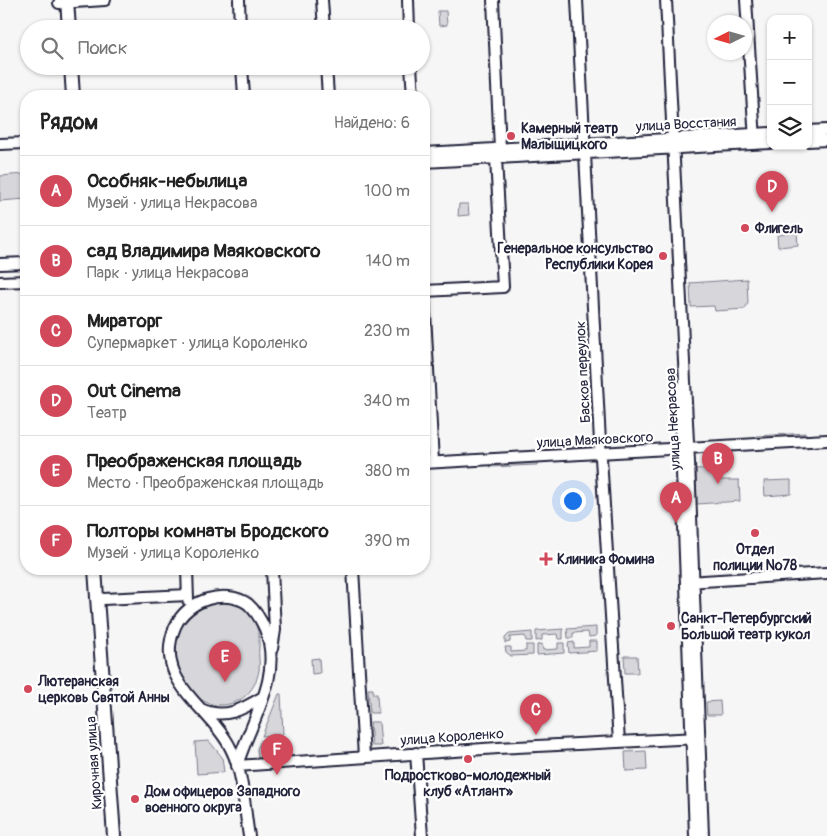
<!DOCTYPE html>
<html lang="ru">
<head>
<meta charset="utf-8">
<style>
	body { margin:0; font-family:Pangolin,sans-serif; background:#f6f6f6; color:#222 }
	.controls { position:absolute; right:15px; top:15px; display:grid; overflow:hidden; border-radius:10px; box-shadow:0 1px 4px #0004 }
	.controls button { width:45px; height:45px; display:grid; place-items:center; padding:0; border:0; border-bottom:1px solid #e0e0e0; background:#fff; color:#222; font:25px sans-serif }
	.compass { position:absolute; left:707px; top:15px; width:45px; height:45px; border-radius:50%; background:#fff; box-shadow:0 1px 4px #0004; rotate:265deg }
	.you { position:absolute; left:572px; top:500px; width:18px; height:18px; margin:-12px; border:4px solid #fff; border-radius:50%; background:#1a73e8; box-shadow:0 0 0 8px #1a73e833 }
	.badge { display:grid; place-items:center; width:32px; height:32px; border-radius:50%; background:#d1495b; color:#fff; font-size:16px; font-weight:700 }
	.pin { position:absolute; translate:-50% -41px; filter:drop-shadow(0 1px 2px #0008) }
	.pin::after { content:''; position:absolute; top:26px; width:18px; height:15px; background:inherit; clip-path:polygon(0 0,100% 0,50% 100%) }
	.list { margin:0; padding:0; list-style:none }
	h2 { display:flex; justify-content:space-between; align-items:center; height:65px; margin:0; padding:0 20px; font-size:21px }
	h2 small { font-size:16px; font-weight:400; color:#767676 }
	.list li { display:grid; grid-template-columns:32px 1fr auto; gap:15px; align-items:center; box-sizing:border-box; height:70px; padding:0 20px; border-top:1px solid #e0e0e0 }
	.list b { display:block; font-size:19px; white-space:nowrap }
	.list p { margin:0; font-size:16px; white-space:nowrap; color:#767676 }
	.list em { font-size:16px; font-style:normal; color:#767676 }
	.icon { flex:none; width:28px; height:28px; fill:none; stroke:currentColor; stroke-width:2; stroke-linecap:round; stroke-linejoin:round }
	.map { position:relative; flex:none; width:827px; height:836px; overflow:hidden }
	.search { position:absolute; background:#fff; box-shadow:0 1px 4px #0004; left:20px; top:20px; width:410px; height:55px; display:flex; align-items:center; gap:12px; box-sizing:border-box; padding:0 18px; border-radius:28px; color:#767676; font-size:19px }
	.panel { position:absolute; background:#fff; box-shadow:0 1px 4px #0004; left:20px; top:90px; width:410px; height:485px; border-radius:20px }
	.map>svg:first-child { display:block }
	.green { fill:#d7d7db; stroke:#7c7c8b }
	.lines { fill:none; stroke-linecap:round; stroke-linejoin:round }
	.minor-casing { stroke:#22223b; stroke-width:14 }
	.major-casing { stroke:#22223b; stroke-width:16 }
	.minor { stroke:#fff; stroke-width:10 }
	.major { stroke:#fff; stroke-width:12 }
	.poi-dot { fill:#d1495b; stroke:#fff; stroke-width:2 }
	.labels { text-anchor:middle; dominant-baseline:central; stroke-width:4.5; stroke-linejoin:round; paint-order:stroke }
	.street-label { font-size:14px; fill:#22223b; stroke:#fff }
	.poi-label { font-size:14px; font-weight:bold; fill:#22223b; stroke:#fff; text-anchor:start }
</style>
</head>
<body>
<div class="map">
<svg width="827" height="836" viewBox="0 0 827 836">
	<rect width="100%" height="100%" fill="#f6f6f7"/>
	<filter id="ink" filterUnits="userSpaceOnUse"><feTurbulence type="fractalNoise" baseFrequency=".02" numOctaves="2"/><feDisplacementMap in="SourceGraphic" scale="10" xChannelSelector="R" yChannelSelector="G"/><feConvolveMatrix kernelMatrix="1 2 1 2 8 2 1 2 1" color-interpolation-filters="sRGB"/></filter>
	<g filter="url(#ink)">
		<!-- green -->
		<path class="green" d="M438,11H446L447,25L439,26Z
			M24,174L26,199L0,201V176Z
			M459,204H468L469,215L458,216Z
			M797,233L798,245L778,247L777,235Z
			M747,279L748,303L745,309L715,311L714,306L691,307L690,283Z
			M806,433V436L757,439V436Z
			M586,446V448L548,451V448Z
			M537,462V465L490,467V464Z
			M715,468L716,480H739L740,501L697,504L696,469Z
			M791,480V494L765,496L764,481Z
			M218,602C227,602 236,602 244,607C256,615 260,636 259,647C258,654 260,662 259,670C256,690 241,705 220,705C189,706 170,662 178,635C183,617 201,607 218,602Z
			M596,627V636L589,637L588,632L573,633V638H568L567,629Z
			M563,629V639H558L557,634L542,635V640L536,641V631Z
			M532,632V641H526L525,636L510,637V642L505,643V638L509,634Z
			M589,641H597V651L569,653L568,643L574,642V648L589,647Z
			M558,643H564V653L537,655V645L542,644L543,650L558,649Z
			M526,645H533V655L511,656L506,652L505,647H511V652L526,651Z
			M624,656H637L638,673H625Z
			M319,658L320,673L312,674L311,659Z
			M368,689H373V694H377L378,713H370Z
			M279,694H281L283,734L262,736Z
			M720,701L721,715H707L706,702Z
			M370,722H379L381,746H372Z
			M284,738L285,758H258L257,749L261,740Z
			M209,741L222,757L224,772L197,774L195,742Z
			M646,751L647,770L626,771L625,752Z"/>
		<g class="lines">
			<!-- minor casing -->
			<g class="minor-casing">
				<path id="minor" d="M239,0L240,29
					M322,0L324,29
					M408,0L409,29
					M577,0L600,442L619,742
					M666,0L689,462L703,836
					M746,0L755,140
					M59,3L105,0
					M242,66L244,96
					M326,66L328,96
					M411,66L413,96
					M808,131L827,130
					M808,141L827,140
					M0,144L26,143
					M424,153L771,133
					M424,162L771,143
					M0,264L26,263
					M0,282L26,281
					M424,291L503,287L496,158L500,149L493,0
					M424,295L433,462
					M679,388L695,836
					M424,463L827,440
					M187,569L188,600
					M353,569L364,757
					M688,582L827,573
					M103,599L188,595
					M272,649L275,630L272,569
					M201,709C225,720 243,709 263,697
					M416,753L422,836
					M237,766C250,721 284,677 265,629C261,620 256,611 248,604C237,596 221,595 208,599C194,603 181,613 175,627C152,681 210,707 230,747C244,773 244,808 249,836
					M237,766L498,748L698,738"/>
			</g>
			<!-- major casing -->
			<g class="major-casing">
				<path id="major" d="M67,0L69,29
					M71,66L73,96
					M95,569L114,836"/>
			</g>
			<!-- minor -->
			<use href="#minor" class="minor"/>
			<!-- major -->
			<use href="#major" class="major"/>
		</g>
	</g>
	<!-- markers -->
	<g class="poi-dot">
		<circle cx="511" cy="136" r="5"/>
		<circle cx="745" cy="228" r="5"/>
		<circle cx="663" cy="256" r="5"/>
		<circle cx="755" cy="533" r="5"/>
		<path d="M543.5 551.5h5v5h5v5h-5v5h-5v-5h-5v-5h5z"/>
		<circle cx="671" cy="626" r="5"/>
		<circle cx="28" cy="689" r="5"/>
		<circle cx="468" cy="759" r="5"/>
		<circle cx="135" cy="799" r="5"/>
	</g>
	<g class="labels">
		<!-- street labels -->
		<g class="street-label">
			<text transform="translate(686 124) rotate(-3)">улица Восстания</text>
			<text transform="translate(583 372) rotate(-93)">Басков переулок</text>
			<text transform="translate(673 419) rotate(-93)">улица Некрасова</text>
			<text transform="translate(595 440) rotate(-3)">улица Маяковского</text>
			<text transform="translate(452 737) rotate(-4)">улица Короленко</text>
			<text transform="translate(94 763) rotate(-94)">Кирочная улица</text>
		</g>
		<!-- poi labels -->
		<g class="poi-label">
			<text x="521" y="128">Камерный театр<tspan x="521" dy="16">Малыщицкого</tspan></text>
			<text x="755" y="228">Флигель</text>
			<text x="653" y="248" text-anchor="end">Генеральное консульство<tspan x="653" dy="16">Республики Корея</tspan></text>
			<text x="755" y="549" text-anchor="middle">Отдел<tspan x="755" dy="16">полиции №78</tspan></text>
			<text x="557" y="559">Клиника Фомина</text>
			<text x="681" y="618">Санкт-Петербургский<tspan x="681" dy="16">Большой театр кукол</tspan></text>
			<text x="38" y="681">Лютеранская<tspan x="38" dy="16">церковь Святой Анны</tspan></text>
			<text x="468" y="775" text-anchor="middle">Подростково-молодежный<tspan x="468" dy="16">клуб «Атлант»</tspan></text>
			<text x="145" y="791">Дом офицеров Западного<tspan x="145" dy="16">военного округа</tspan></text>
		</g>
	</g>
</svg>
<div class="controls">
<button>+</button>
<button>−</button>
<button><svg class="icon" aria-label="layers" viewBox="0 0 24 24"><path d="M12 4l9 5-9 5-9-5zM3 14l9 5 9-5"/></svg></button>
</div>
<svg class="compass" viewBox="-18 -18 36 36"><path d="M0-13l5 13h-10z" fill="#e53935"/><path d="M0 13l5-13h-10z" fill="#767676"/></svg>
<div class="you"></div>
<div class="pin badge" style="left:676px;top:523px">A</div>
<div class="pin badge" style="left:718px;top:484px">B</div>
<div class="pin badge" style="left:536px;top:735px">C</div>
<div class="pin badge" style="left:772px;top:212px">D</div>
<div class="pin badge" style="left:225px;top:682px">E</div>
<div class="pin badge" style="left:277px;top:775px">F</div>
<div class="search"><svg class="icon" aria-label="search" viewBox="0 0 24 24"><circle cx="10" cy="10" r="6"/><path d="M15 15l6 6"/></svg>Поиск</div>
<section class="panel">
<h2>Рядом<small>Найдено: 6</small></h2>
<ul class="list">
<li><span class="badge">A</span><div><b>Особняк-небылица</b><p>Музей · улица Некрасова</p></div><em>100 m</em></li>
<li><span class="badge">B</span><div><b>сад Владимира Маяковского</b><p>Парк · улица Некрасова</p></div><em>140 m</em></li>
<li><span class="badge">C</span><div><b>Мираторг</b><p>Супермаркет · улица Короленко</p></div><em>230 m</em></li>
<li><span class="badge">D</span><div><b>Out Cinema</b><p>Театр</p></div><em>340 m</em></li>
<li><span class="badge">E</span><div><b>Преображенская площадь</b><p>Место · Преображенская площадь</p></div><em>380 m</em></li>
<li><span class="badge">F</span><div><b>Полторы комнаты Бродского</b><p>Музей · улица Короленко</p></div><em>390 m</em></li>
</ul>
</section>
</div>
</body>
</html>
